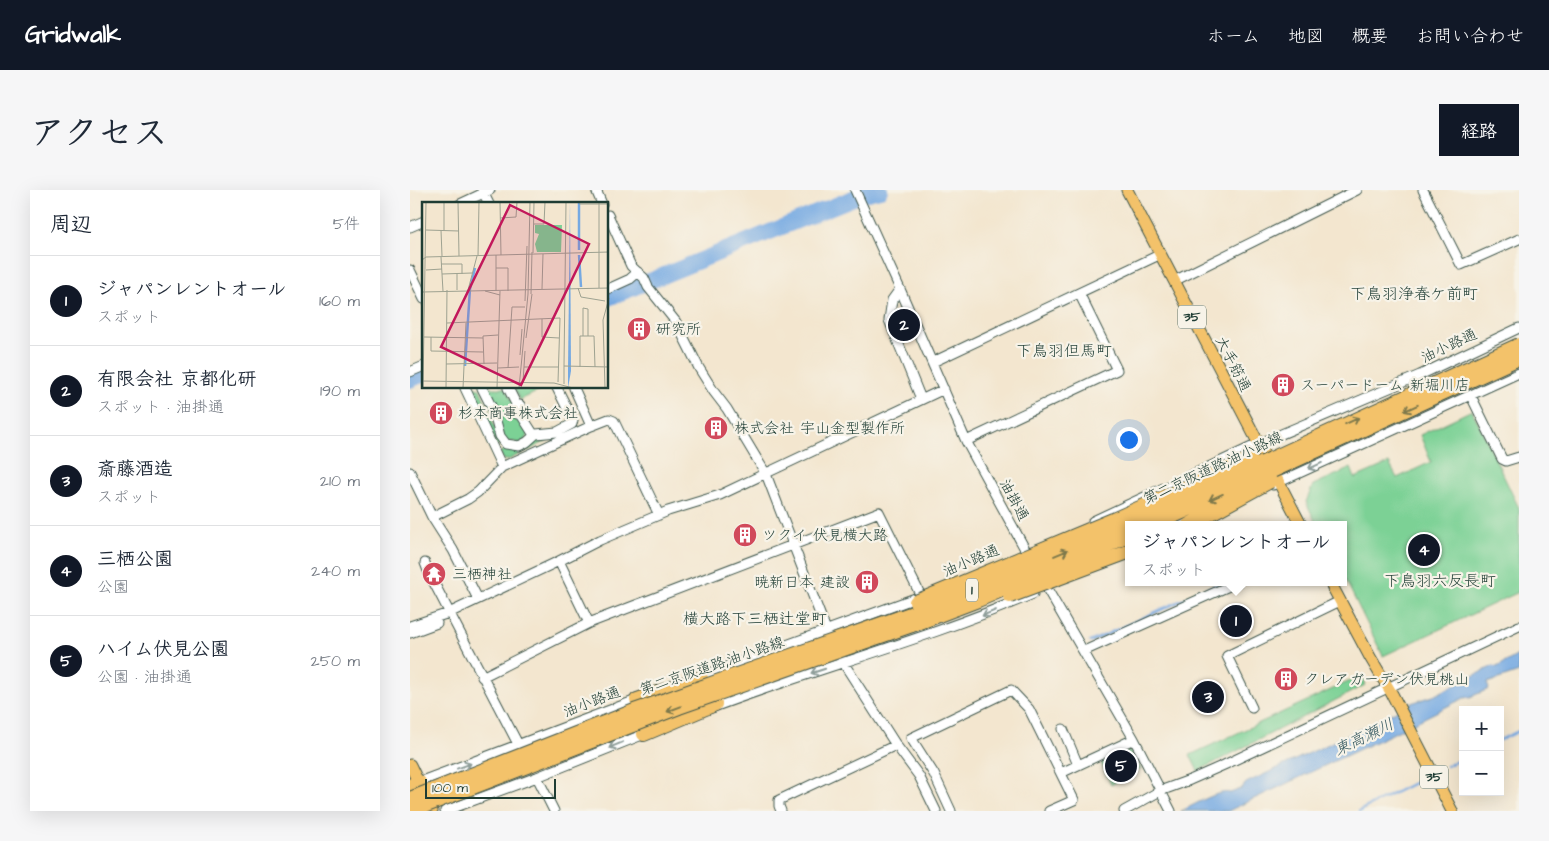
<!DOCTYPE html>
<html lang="ja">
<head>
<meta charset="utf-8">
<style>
	body { margin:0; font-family:"Architects Daughter","Klee One",sans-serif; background:#f6f6f7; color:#1f2937 }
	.controls { position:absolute; right:15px; bottom:15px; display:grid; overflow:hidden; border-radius:0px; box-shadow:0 5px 20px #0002 }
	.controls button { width:45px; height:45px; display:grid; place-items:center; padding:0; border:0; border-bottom:1px solid #e0e1e3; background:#fff; color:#1f2937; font:25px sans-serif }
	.scale { position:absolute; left:15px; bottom:12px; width:131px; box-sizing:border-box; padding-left:5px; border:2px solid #1f3d34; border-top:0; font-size:14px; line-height:18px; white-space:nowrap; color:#1f3d34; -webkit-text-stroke:4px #f7f3e8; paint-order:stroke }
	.you { position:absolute; left:718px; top:249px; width:18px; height:18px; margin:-12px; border:4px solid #fff; border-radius:50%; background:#1a73e8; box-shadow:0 0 0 8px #1a73e833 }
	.badge { display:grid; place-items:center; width:32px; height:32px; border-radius:50%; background:#111827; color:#fff; font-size:16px; font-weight:700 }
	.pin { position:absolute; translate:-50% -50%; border:2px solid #fff; box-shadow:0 1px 5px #0006 }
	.popup { position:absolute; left:715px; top:331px; width:222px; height:65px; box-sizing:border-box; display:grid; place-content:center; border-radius:0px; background:#fff; filter:drop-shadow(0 1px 4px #0005); font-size:16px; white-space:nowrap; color:#747a83 }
	.popup b { font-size:19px; color:#1f2937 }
	.popup::after { content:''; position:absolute; left:50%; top:100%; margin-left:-10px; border:10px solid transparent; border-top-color:#fff }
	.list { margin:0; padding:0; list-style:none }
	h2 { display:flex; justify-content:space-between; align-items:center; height:65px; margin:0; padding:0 20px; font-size:21px }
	h2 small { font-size:16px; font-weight:400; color:#747a83 }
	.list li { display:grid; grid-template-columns:32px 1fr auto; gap:15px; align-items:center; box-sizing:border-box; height:90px; padding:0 20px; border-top:1px solid #e0e1e3 }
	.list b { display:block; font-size:19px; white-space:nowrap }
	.list p { margin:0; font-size:16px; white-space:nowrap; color:#747a83 }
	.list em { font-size:16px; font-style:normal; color:#747a83 }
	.map { position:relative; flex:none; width:1109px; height:621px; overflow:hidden; border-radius:0px }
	header { display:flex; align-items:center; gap:30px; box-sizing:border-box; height:70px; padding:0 25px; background:#111827; color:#fff }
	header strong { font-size:24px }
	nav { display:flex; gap:28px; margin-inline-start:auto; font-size:18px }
	.intro { display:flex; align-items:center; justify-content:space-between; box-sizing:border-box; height:120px; padding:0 30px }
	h1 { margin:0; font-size:35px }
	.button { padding:12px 22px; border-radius:0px; background:#111827; color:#fff; font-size:18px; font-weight:700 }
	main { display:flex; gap:30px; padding:0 30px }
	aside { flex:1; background:#fff; border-radius:0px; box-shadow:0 5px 20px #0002 }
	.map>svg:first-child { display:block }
	.green { fill:#7cd195; stroke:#4e8764 }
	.water { fill:#75a9e2; stroke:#4a738b }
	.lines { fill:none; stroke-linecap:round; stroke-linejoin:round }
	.stream { stroke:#75a9e2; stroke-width:2.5 }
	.river { stroke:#75a9e2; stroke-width:16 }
	.minor-casing { stroke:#3f564b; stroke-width:11 }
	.major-casing { stroke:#3f564b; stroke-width:13 }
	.highway-casing { stroke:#3f564b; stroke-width:16 }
	.minor { stroke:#fff; stroke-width:9 }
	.major { stroke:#f3c26a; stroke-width:11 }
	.highway { stroke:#f3c26a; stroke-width:14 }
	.highway-bridge-casing { stroke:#3f564b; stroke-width:16; stroke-linecap:butt }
	.highway-bridge { stroke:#f3c26a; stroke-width:14 }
	.oneway { stroke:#7e794c }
	.oneway2 { stroke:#8f9e9a }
	.labels { text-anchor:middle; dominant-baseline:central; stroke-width:4.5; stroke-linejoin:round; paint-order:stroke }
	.shield { fill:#f7f3e8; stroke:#60746a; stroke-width:1 }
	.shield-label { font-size:14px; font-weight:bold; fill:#1f3d34 }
	.poi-label { font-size:15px; fill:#1f3d34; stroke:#f7f3e8; text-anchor:start }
	.street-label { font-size:15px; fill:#1f3d34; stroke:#f7f3e8 }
	.neighbourhood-label { font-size:16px; fill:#1f3d34; stroke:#f7f3e8 }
	.water-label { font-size:16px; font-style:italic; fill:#345860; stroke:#f7f3e8 }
	.inset-river { fill:none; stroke:#75a9e2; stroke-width:2.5 }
	.inset-road { fill:none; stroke:#9ea291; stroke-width:1 }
	.view { fill:#c2185b; fill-opacity:0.15; stroke:#c2185b; stroke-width:2.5 }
	.inset-edge { fill:none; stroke:#1f3d34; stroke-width:2.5 }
</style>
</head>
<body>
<header>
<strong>Gridwalk</strong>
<nav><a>ホーム</a><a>地図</a><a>概要</a><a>お問い合わせ</a></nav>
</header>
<div class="intro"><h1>アクセス</h1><a class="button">経路</a></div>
<main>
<aside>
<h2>周辺<small>5件</small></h2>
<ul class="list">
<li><span class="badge">1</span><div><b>ジャパンレントオール</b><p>スポット</p></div><em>160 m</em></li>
<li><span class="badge">2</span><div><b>有限会社 京都化研</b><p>スポット · 油掛通</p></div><em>190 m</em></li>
<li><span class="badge">3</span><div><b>斎藤酒造</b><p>スポット</p></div><em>210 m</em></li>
<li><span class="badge">4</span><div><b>三栖公園</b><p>公園</p></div><em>240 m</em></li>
<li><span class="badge">5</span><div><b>ハイム伏見公園</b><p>公園 · 油掛通</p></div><em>250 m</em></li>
</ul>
</aside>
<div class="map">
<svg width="1109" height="621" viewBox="0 0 1109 621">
	<rect width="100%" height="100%" fill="#f7f3e8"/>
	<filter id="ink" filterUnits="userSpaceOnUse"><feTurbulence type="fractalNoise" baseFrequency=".02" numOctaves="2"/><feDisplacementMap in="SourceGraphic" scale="10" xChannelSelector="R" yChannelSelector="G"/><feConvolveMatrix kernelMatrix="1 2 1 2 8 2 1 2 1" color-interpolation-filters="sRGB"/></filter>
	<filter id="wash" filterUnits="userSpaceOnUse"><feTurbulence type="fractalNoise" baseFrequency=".0096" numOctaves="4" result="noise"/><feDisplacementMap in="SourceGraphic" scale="20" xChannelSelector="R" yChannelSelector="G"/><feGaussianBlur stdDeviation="1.12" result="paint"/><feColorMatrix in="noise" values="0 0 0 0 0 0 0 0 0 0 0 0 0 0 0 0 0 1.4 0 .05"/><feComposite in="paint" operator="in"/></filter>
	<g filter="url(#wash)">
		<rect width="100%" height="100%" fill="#f3e6cf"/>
		<!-- green -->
		<path class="green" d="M66,198L70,199L91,253L87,256L62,200Z
			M74,198H95L104,215L101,217L108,230L112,229L119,244L112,253L95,251Z
			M104,198H135L110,210Z
			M1062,220L1109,318V402L973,466L934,387V335H907L896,312L903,295L941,278L945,288L979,273L987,288L1021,272L1010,245Z
			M149,245L98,270H93L90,262L125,247Z
			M953,485L955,495L788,581L780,565Z
			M720,560L731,579L701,595L691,573Z"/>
		<!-- water -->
		<path class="water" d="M1108,465L1109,482L1077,493L1079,499L1060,507L1054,508L980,545L818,621H771C783,616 809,599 820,603L831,599L836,593L961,534L1001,513L1023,506L1083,476L1087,477Z"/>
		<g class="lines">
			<!-- stream -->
			<path class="stream" d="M680,452L812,392
				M1090,550L1109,541
				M1037,576L1053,568
				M949,621L1006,592"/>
			<!-- river -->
			<path class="river" d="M198,108L453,4L470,0
				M0,190L14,184"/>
		</g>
	</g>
	<g filter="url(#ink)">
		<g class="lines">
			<!-- minor casing -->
			<g class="minor-casing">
				<path id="minor" d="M72,0L79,14
					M186,0L192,14
					M445,0L490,99L556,251L621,370
					M1013,0L1051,75L1109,49
					M50,14L80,0
					M198,25L221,76L234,88L238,97L266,132L289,178L304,202L317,219L356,284L418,445
					M0,37L14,31
					M0,80L14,109
					M764,91L947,0
					M198,99L220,89L228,82
					M490,99L482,110L479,130L511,209
					M523,172L749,65
					M0,182L14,176
					M55,198L92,277
					M72,198L83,220L90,246L96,254L109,256L117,252L126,244L147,242L162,234L163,230L147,198
					M98,198L107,216L104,218L107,224L113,221L110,215L107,216
					M164,198L181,236
					M1061,206L1092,269L1096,271L1109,267
					M110,223L124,245
					M556,251L707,180L669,103
					M0,282L22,327L43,360L68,409
					M863,295L1109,183
					M22,327L58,309L68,302L92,277L181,236L199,229L204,231L249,325
					M683,331L848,254L1010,185L1109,138
					M149,371L179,433
					M15,373L20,386
					M632,390L724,549L761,621
					M23,391L109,556
					M0,436L39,423L149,371L190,350L258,321L310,305L534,199
					M0,443L27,433
					M674,461L828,392
					M431,469L486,555L509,586L526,621
					M72,487L179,433L469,322L511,406
					M286,488L511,406
					M301,518C408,478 518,449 623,404
					M842,518L817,466L930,411
					M653,539L668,575
					M651,583L724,549
					M127,587L144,621
					M9,592L232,508
					M35,621L127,587L237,543
					M371,621L369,616V610L486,555
					M541,621L524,584L501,548L601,500L619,519L664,610L639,621
					M714,621L750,601L780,590L814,575L1109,436"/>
			</g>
			<!-- major casing -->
			<g class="major-casing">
				<path id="major" d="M717,0L891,335
					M920,392L960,467L982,504L1042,621
					M0,575L22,621"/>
			</g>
			<!-- highway casing -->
			<g class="highway-casing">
				<path id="highway" d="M227,510L291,488
					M234,544L305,514
					M0,596L9,592"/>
			</g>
			<!-- minor -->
			<use href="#minor" class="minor"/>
			<!-- major -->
			<use href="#major" class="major"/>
			<!-- highway -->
			<use href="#highway" class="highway"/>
			<!-- highway-bridge casing -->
			<g class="highway-bridge-casing">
				<path id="highway-bridge" d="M744,335L1109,168
					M779,335L860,291
					M600,406L718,362
					M506,412L703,330L840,269
					M0,609L227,520L517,418L599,385L759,316L1109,155
					M1,621L269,517L505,434L568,410L718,346"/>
			</g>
			<!-- highway-bridge -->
			<use href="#highway-bridge" class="highway-bridge"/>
		</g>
		<!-- one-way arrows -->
		<defs><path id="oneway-shaft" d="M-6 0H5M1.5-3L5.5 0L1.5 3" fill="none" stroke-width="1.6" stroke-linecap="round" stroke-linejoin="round" transform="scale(1.25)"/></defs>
		<g class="oneway">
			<use href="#oneway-shaft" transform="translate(1001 218) rotate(155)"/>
			<use href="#oneway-shaft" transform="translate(942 231) rotate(-25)"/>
			<use href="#oneway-shaft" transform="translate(806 307) rotate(156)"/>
			<use href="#oneway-shaft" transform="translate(651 363) rotate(-23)"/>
			<use href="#oneway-shaft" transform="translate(264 519) rotate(159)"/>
		</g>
		<g class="oneway2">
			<use href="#oneway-shaft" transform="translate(905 276) rotate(156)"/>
			<use href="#oneway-shaft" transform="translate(579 423) rotate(157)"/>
			<use href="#oneway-shaft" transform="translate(408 481) rotate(162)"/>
			<use href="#oneway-shaft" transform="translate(206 555) rotate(158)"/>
			<use href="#oneway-shaft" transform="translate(54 576) rotate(-20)"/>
		</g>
	</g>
	<!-- icons -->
	<defs>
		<g id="building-disc" transform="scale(1.25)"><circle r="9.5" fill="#d1495b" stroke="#f7f3e8"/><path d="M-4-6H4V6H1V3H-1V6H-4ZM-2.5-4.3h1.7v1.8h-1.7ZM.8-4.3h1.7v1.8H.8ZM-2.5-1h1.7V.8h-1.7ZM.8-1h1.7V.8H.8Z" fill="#fff"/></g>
		<g id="temple-disc" transform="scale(1.25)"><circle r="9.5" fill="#d1495b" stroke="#f7f3e8"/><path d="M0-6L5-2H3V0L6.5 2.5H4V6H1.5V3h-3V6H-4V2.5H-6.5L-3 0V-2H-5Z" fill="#fff"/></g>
	</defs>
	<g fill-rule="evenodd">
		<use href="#building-disc" x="229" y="139"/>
		<use href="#building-disc" x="873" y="195"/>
		<use href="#building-disc" x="31" y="223"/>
		<use href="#building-disc" x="306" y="238"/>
		<use href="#building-disc" x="335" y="345"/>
		<use href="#temple-disc" x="24" y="384"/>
		<use href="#building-disc" x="457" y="392"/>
		<use href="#building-disc" x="876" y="489"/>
	</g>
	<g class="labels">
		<!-- shield labels -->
		<g class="shield">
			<rect x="768" y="115.5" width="28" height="23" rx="4"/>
			<rect x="556" y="388.5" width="12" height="23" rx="4"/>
			<rect x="1010" y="575.5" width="28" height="23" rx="4"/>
		</g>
		<g class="shield-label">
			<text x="782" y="127">35</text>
			<text x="562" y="400">1</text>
			<text x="1024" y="587">35</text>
		</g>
		<!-- poi labels -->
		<g class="poi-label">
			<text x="246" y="139">研究所</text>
			<text x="890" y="195">スーパードーム 新堀川店</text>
			<text x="48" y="223">杉本商事株式会社</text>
			<text x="324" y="238">株式会社 宇山金型製作所</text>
			<text x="352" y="345">ツクイ 伏見横大路</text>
			<text x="42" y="384">三栖神社</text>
			<text x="440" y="392" text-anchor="end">暁新日本 建設</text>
			<text x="894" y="489">クレアガーデン伏見桃山</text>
		</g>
		<!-- street labels -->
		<g class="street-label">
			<text transform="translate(1039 156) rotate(-25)">油小路通</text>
			<text transform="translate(823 174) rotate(63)">大手筋通</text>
			<text transform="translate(803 278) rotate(-25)">第二京阪道路;油小路線</text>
			<text transform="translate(604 310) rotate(62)">油掛通</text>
			<text transform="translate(561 371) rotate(-23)">油小路通</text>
			<text transform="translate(302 476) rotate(-19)">第二京阪道路;油小路線</text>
			<text transform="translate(182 512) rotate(-21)">油小路通</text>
		</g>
		<!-- neighbourhood labels -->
		<g class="neighbourhood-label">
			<text x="1004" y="104">下鳥羽浄春ケ前町</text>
			<text x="654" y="161">下鳥羽但馬町</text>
			<text x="1030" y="391">下鳥羽六反長町</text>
			<text x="345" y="429">横大路下三栖辻堂町</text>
		</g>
		<!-- water labels -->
		<g class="water-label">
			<text transform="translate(954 547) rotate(-26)">東高瀬川</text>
		</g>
	</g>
	<!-- overview -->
	<g transform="translate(12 12)">
		<rect width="186" height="186" fill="#f3e6cf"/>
		<path d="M113,23H140L139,50H115L113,42L117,32L113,31Z" fill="#7cd195"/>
		<path d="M148,0L149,169L146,186V168Z" fill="#75a9e2"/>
		<path class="inset-river" d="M157,0V48M157,53L159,85M43,164L48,87L53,66"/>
		<path class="inset-road" d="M36,0L37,54M78,0L79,53M157,2H187M78,16L94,15L95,0M112,22H122L123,0M4,28L37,29M19,28L20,54M22,28V0M111,51L112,0M56,54L57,0M19,55L21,89M0,58L4,55L187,50M19,62H40V72M74,66H86V89M4,68L20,67M20,72L50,71M35,72V88M156,86L159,95L183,99M177,86V0M120,87L121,52M46,88L55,54M63,89L78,93M74,89V53M0,90L187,86M109,92L110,50M103,99L105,44M120,117V135L137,136M25,121L138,116L136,180M161,134V106L166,107V134M2,135L61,136M9,135V149L61,150M104,136L110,92M98,153L100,127M24,162L75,161M62,162L61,134L76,133M142,164L144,0M102,165H137M158,165V134H172L173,165M76,166L97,165M86,166L90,105H103M0,179L132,181L151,186M101,180L103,149M142,182V164L187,165M1,186L4,0M24,186L25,88M41,186L44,121M75,186L78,89M97,186L106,92L108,0M183,186L181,118L187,96"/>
		<path class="view" d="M88,3L167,42L99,183L19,145Z"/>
		<rect width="186" height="186" class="inset-edge"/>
	</g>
</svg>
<div class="controls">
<button>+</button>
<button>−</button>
</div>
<div class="scale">100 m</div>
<div class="you"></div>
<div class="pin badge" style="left:826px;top:431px">1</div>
<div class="popup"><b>ジャパンレントオール</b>スポット</div>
<div class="pin badge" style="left:494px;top:135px">2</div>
<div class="pin badge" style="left:798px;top:507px">3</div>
<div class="pin badge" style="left:1014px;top:360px">4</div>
<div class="pin badge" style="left:711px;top:576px">5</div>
</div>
</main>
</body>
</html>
